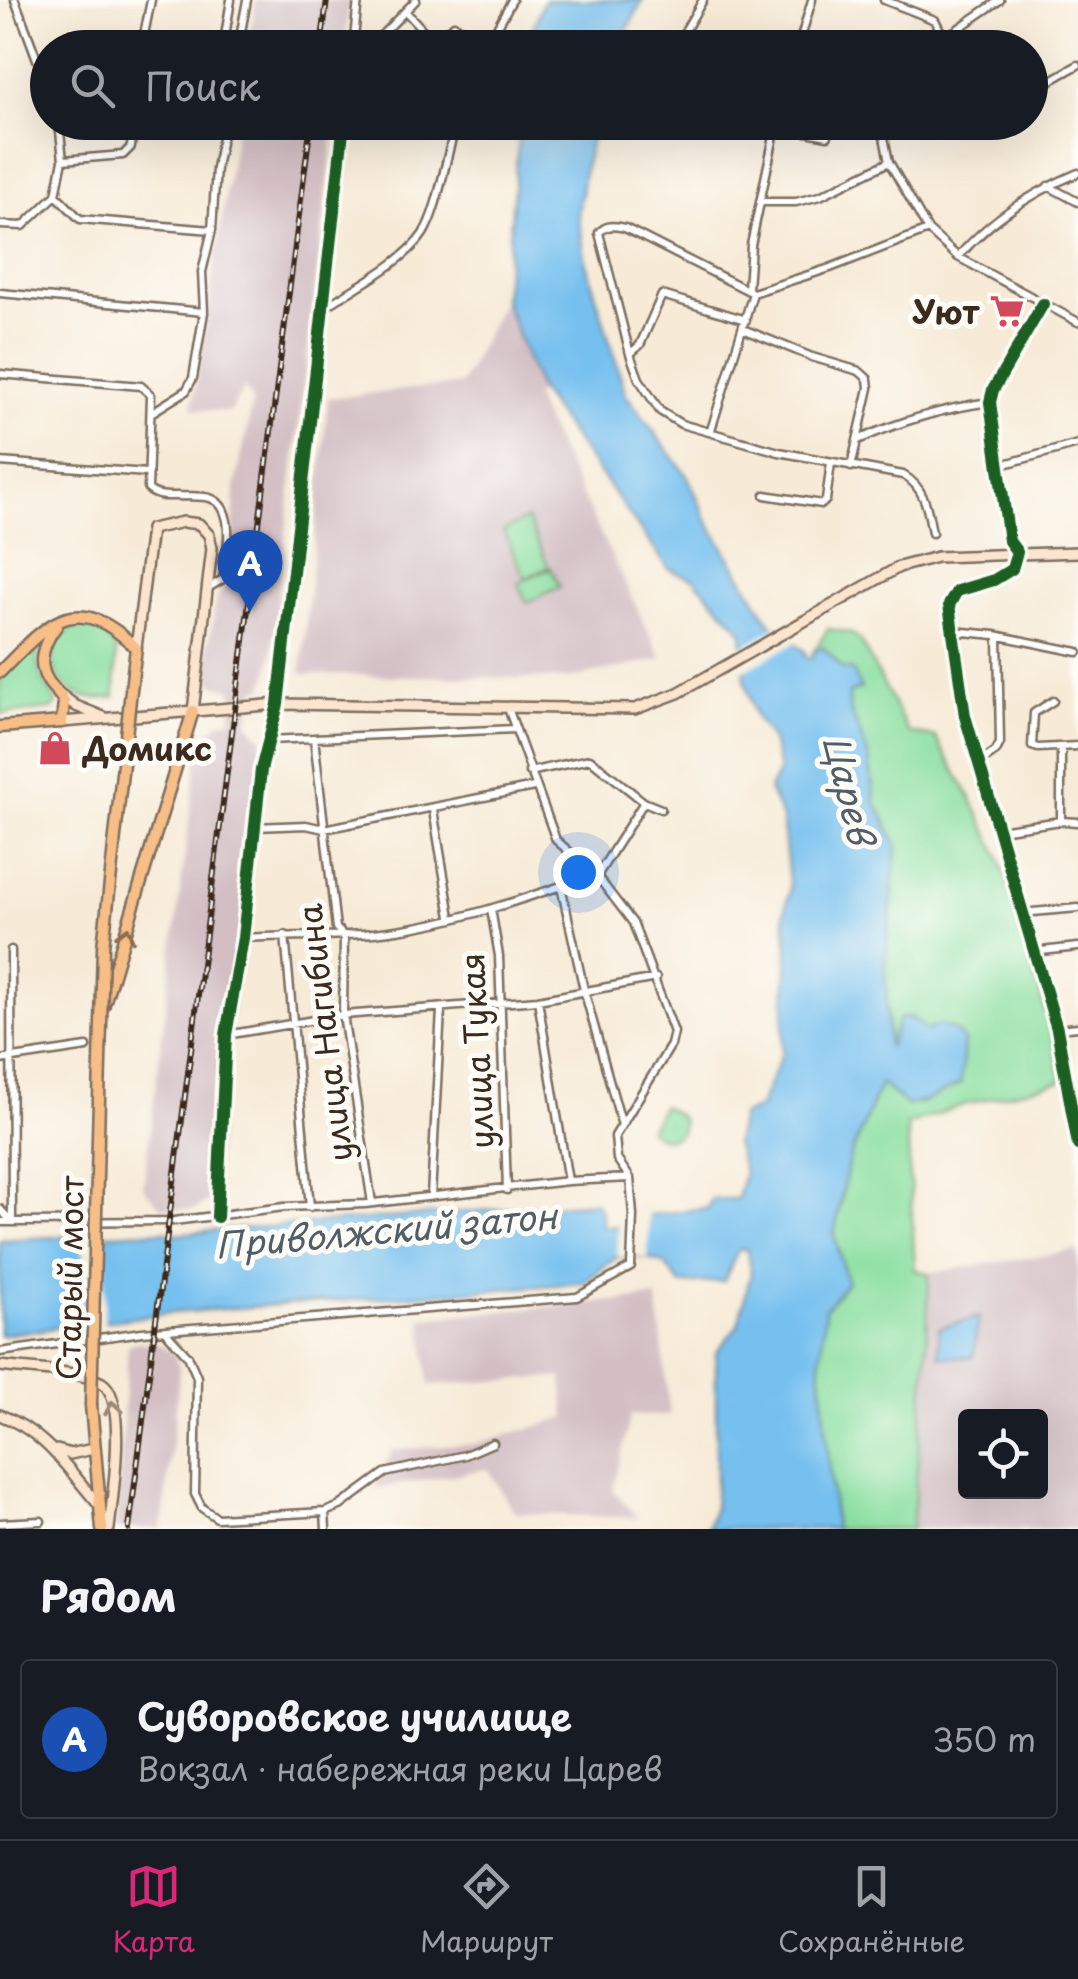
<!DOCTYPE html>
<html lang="ru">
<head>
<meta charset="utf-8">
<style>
	body { margin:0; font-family:"Playpen Sans",sans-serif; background:#20242c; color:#f1f3f6 }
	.controls { position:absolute; right:30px; bottom:30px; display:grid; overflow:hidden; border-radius:10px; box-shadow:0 10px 40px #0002 }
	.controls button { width:90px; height:90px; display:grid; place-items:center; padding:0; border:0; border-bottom:2px solid #363941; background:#171b24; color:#f1f3f6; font:50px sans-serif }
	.you { position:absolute; left:578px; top:872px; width:35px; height:35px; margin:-25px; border:8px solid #fff; border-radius:50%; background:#1a73e8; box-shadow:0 0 0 15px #1a73e833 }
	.badge { display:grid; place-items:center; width:65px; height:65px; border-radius:50%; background:#db2777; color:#fff; font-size:32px; font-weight:700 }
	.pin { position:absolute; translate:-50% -82px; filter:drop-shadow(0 2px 5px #0008) }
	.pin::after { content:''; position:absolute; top:52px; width:35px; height:30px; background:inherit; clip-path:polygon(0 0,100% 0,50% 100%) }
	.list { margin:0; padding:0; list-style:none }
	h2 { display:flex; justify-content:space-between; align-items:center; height:130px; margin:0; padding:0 40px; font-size:42px }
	h2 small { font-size:32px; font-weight:400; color:#9ea1a6 }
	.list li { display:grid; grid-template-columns:65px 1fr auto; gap:30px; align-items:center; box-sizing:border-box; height:160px; margin:0 20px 20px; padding:0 20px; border:2px solid #363941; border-radius:10px }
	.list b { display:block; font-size:38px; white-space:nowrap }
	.list p { margin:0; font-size:32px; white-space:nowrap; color:#9ea1a6 }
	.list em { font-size:32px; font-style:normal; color:#9ea1a6 }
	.icon { flex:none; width:55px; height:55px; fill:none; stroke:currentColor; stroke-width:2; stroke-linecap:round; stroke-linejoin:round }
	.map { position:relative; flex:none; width:1078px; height:1529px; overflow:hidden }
	.search { position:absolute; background:#171b24; box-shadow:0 10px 40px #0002; left:30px; right:30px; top:30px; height:110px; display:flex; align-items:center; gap:25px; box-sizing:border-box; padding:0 35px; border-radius:55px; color:#9ea1a6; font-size:38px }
	.sheet { height:310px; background:#171b24 }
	nav { display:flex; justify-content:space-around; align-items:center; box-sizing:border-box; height:140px; border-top:2px solid #363941; background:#171b24; font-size:28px; color:#9ea1a6 }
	nav a { display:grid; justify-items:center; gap:5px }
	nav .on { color:#db2777 }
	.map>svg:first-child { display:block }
	.industrial { fill:#d2bec3; fill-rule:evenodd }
	.green { fill:#8bdfa1; stroke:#638460; stroke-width:2.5 }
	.water { fill:#76c0ef; stroke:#587586; stroke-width:2.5 }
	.pier { fill:#f7ebd8 }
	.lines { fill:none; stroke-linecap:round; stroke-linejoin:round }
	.minor-casing { stroke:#7d6e5f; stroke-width:11 }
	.secondary-casing { stroke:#7d6e5f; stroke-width:14 }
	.primary-casing { stroke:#7d6e5f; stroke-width:15 }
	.minor { stroke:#fff; stroke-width:6 }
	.secondary { stroke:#fce5cf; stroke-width:9 }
	.primary { stroke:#f7be88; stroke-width:10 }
	.rail-casing { stroke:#3b2a1e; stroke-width:6 }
	.rail { stroke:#fdfcf7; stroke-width:2.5; stroke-dasharray:8; stroke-linecap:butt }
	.primary-bridge-casing { stroke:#7d6e5f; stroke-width:15; stroke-linecap:butt }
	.primary-bridge { stroke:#f7be88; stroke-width:10 }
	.cycleway-casing { stroke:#fdfcf7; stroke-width:19 }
	.cycleway { stroke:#1b5e20; stroke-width:12 }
	.oneway { stroke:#906d4e }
	.oneway2 { stroke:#9c8876 }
	.labels { text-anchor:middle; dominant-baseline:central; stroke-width:10; stroke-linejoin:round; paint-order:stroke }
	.poi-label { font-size:32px; font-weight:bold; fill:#3b2a1e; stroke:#fdfcf7; text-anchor:end }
	.street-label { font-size:32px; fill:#3b2a1e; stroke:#fdfcf7 }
	.water-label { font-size:35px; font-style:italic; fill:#505e67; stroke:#fdfcf7 }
</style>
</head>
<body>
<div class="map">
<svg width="1078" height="1529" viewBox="0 0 1078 1529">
	<rect width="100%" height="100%" fill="#fdfcf7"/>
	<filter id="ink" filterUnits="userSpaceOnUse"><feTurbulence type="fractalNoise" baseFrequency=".01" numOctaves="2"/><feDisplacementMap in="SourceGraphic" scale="20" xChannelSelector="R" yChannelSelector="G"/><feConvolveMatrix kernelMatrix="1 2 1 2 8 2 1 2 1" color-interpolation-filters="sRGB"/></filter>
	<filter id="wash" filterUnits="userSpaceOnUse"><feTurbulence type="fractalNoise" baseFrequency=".0048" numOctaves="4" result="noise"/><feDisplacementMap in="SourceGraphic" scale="40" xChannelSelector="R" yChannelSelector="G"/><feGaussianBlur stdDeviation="2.25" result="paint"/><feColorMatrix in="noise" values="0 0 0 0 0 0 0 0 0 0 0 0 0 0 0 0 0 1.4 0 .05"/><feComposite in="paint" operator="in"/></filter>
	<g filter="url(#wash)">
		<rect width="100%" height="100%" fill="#f7ebd8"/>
		<!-- industrial -->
		<path class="industrial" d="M256,0H350L344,47H249Z
			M237,123H335L270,666L264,687L254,691L248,723L263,739L214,1182L210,1200L194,1210L161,1208L143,1187L199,742L220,722L231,720L233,690L211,683L206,658L218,594L231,582L235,487L253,402L244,387L230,412L192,409Z
			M504,299L539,390L534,398L662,659L567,679L301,674L328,398L461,384Z
			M1078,1250V1529H912L926,1364L929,1273ZM966,1416H1040V1492H966Z
			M657,1297L670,1416L631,1415L613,1490L638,1518L515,1513L488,1469L375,1488L392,1450L474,1444L566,1418L562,1377L429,1385L422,1318Z
			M139,1342L158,1344L174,1353L180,1370L162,1529H116L128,1344Z"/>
		<!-- green -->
		<path class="green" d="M527,519L549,567L525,578L503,531Z
			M551,568L560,587L527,602L518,583Z
			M82,626L100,630L116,647L115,697C104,698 92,700 82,696C46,683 41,635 82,626Z
			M828,629L851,633L860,640L909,733L935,737L970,796L999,856L1054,1042L1061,1081L966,1104L907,1125L915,1270L929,1273L926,1364L912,1529H835L820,1364L825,1309L847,1282L834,1234L849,1159L881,1083L906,1105L924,1102L961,1083L927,1030L911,1017L888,1050L885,963L897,845L875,801L868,755L849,707V693L860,688L823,647L814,651Z
			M40,639L42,641C29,674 46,678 57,704L52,709L0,714V680Z
			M662,1106C674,1112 687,1116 681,1132C671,1143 659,1138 649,1130Z"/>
		<!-- water -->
		<path class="water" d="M544,0H643L618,47H526Z
			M515,123H595L585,165L578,214L586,263L626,395L688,477L708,522L770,623L805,651V657L811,658L814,651L823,647L843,669L852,670L861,688L849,693V707L868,755L875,801L897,845L885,963L888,1047L899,1019C912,1015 917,1022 927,1030L941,1025L954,1030L964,1041L961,1083L924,1102L906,1105L881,1083L849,1159L834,1234L847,1282L825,1309L820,1364L835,1529H707L714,1508L716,1475V1353L738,1325L751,1273L747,1249L738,1250L724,1281L680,1284L665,1264L648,1258L617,1257L583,1283L170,1313L0,1335V1240L164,1231L173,1234L595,1202L602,1214V1226L648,1227L649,1215L707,1208L712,1199H737L744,1172L735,1143L741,1116L759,1107L782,1054L788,948L784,914L790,889L782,818L769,789L779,770L772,740L756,718L745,680L742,631L694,579L669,569L539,390L504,299L519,133Z
			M979,1317L973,1358L939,1356V1328Z"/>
		<!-- pier -->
		<path class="pier" d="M780,625L799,641L739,673L738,649Z
			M644,1215H649L648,1258L617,1257L618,1222H644Z
			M105,1229L104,1326L82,1329L84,1230Z"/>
	</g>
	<g filter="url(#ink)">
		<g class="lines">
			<!-- minor casing -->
			<g class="minor-casing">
				<path id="minor" d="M15,0L48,89
					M884,0L935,20L949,48
					M407,13L434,42L454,25L488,44
					M144,35L151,0
					M487,46L512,0
					M223,48L231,0
					M238,48L247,0
					M353,48L358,0
					M369,48L416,0
					M675,48L703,0
					M798,48L812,0
					M930,48L1000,0
					M1030,92L1078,65
					M881,122L889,162L928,230L958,257L1078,322
					M775,126L828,136
					M956,136L979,122
					M63,160L123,155L131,147L133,122
					M1048,186L1078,202
					M56,195L63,160L59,122
					M760,202H796L820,196L889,162
					M0,225L23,226L56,195L80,219L212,230
					M928,230L830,268L753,293L625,228C614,226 606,224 599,233L630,354L639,379L660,411L681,424L779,452L903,475C925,487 928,510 932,533
					M958,257C990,220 1033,192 1078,173
					M748,289L751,245L777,122
					M0,293L204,312
					M1043,304L993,390L990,402L1009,541L1017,552L1012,569L994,580L957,591L949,605L965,716L1057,1029L1078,1145
					M324,308C352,289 405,262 423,234C439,208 446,154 457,122
					M743,329L812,357L859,371L868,379L869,388L851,467
					M630,354L640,345L662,295L746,320
					M0,374L141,386L151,395L148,489C156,497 166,496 178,496C187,497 200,495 210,498C238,507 226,559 223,579L208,588
					M151,413L186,391L193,378L204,312L202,272L212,230L216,168L225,122
					M711,430L753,293
					M858,440C901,421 944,408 990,402
					M0,462L147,473
					M1001,465L1078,444
					M765,495L822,504L826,500L831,463
					M953,631L995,635L1078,652
					M1053,701L1034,713L1032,746L1038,748L1078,746
					M508,708L556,840L597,876L633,923L674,1032L671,1045L615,1136L617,1159L630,1178
					M314,738L336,928L344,936L343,1015L372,1203
					M269,740L515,729
					M979,763L996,751L1000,743L998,636
					M529,772L590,759L644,802L661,809
					M433,810L451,917
					M1061,821V747
					M255,827L306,825L324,829L534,787
					M999,830L1061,821L1078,822
					M597,876L644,802
					M561,886L584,990L621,1122
					M491,909L499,956L507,1190
					M1021,913L1078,908
					M285,935L310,1207
					M243,938C295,935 346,938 397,930C453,922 508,904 561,886L571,856
					M1032,952L1078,947
					M538,1000L568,1181
					M1057,1029L1078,1027
					M226,1035L343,1015L538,1000L656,978
					M0,1060L87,1047
					M431,1196L441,1010
					M0,1209L12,1222L174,1221L284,1207L365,1204L568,1181L630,1178
					M217,1217L226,1035L243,938L261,770L278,704L344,122
					M0,1222H12L11,950
					M167,1333L188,1356L197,1377L195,1494L202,1508L217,1518L325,1512L340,1506L385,1473L465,1455L493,1443
					M0,1352L142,1332L577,1297L631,1267L633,1215L630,1178
					M325,1512L326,1529
					M0,1523L41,1521"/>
			</g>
			<!-- secondary casing -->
			<g class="secondary-casing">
				<path id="secondary" d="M136,648L151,529L183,522L199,524L209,535L212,548L193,711
					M60,694L76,706L103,717
					M62,722L278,704L635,709L678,693L899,567L937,557L1078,552
					M0,1366C28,1370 78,1370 102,1383C128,1398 112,1500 109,1529
					M0,1415C46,1432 69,1471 100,1506
					M57,1450L70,1454L93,1449"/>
			</g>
			<!-- primary casing -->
			<g class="primary-casing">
				<path id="primary" d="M0,672C49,622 76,589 136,648L133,672
					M0,727L62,722L64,702C60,693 53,689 48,681C36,662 44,642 57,625
					M103,1007L193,711
					M91,1405L102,1529"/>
			</g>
			<!-- minor -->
			<use href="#minor" class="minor"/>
			<!-- secondary -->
			<use href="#secondary" class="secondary"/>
			<!-- primary -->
			<use href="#primary" class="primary"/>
			<!-- rail casing -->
			<g class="rail-casing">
				<path id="rail" d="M321,48L327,0
					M129,1529L311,122"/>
			</g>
			<!-- rail -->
			<use href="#rail" class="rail"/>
			<!-- primary-bridge casing -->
			<g class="primary-bridge-casing">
				<path id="primary-bridge" d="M91,1405L103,947L133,672"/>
			</g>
			<!-- primary-bridge -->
			<use href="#primary-bridge" class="primary-bridge"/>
			<!-- cycleway casing -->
			<g class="cycleway-casing">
				<path id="cycleway" d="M1043,304L993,390L990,402L1009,541L1017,552L1012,569L994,580L957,591L949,605L965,716L1057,1029L1078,1145
					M217,1217L226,1035L243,938L261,770L278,704L344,122"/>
			</g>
			<!-- cycleway -->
			<use href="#cycleway" class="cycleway"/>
		</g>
		<!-- one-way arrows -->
		<defs><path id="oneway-chevron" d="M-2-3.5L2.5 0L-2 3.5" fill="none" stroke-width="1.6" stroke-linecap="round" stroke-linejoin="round" transform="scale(2.5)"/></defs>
		<use class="oneway" href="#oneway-chevron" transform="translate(126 934) rotate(-73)"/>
		<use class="oneway2" href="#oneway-chevron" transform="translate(113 1408) rotate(-100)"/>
	</g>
	<!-- icons -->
	<defs>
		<g id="supermarket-bare" transform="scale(2.7)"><path d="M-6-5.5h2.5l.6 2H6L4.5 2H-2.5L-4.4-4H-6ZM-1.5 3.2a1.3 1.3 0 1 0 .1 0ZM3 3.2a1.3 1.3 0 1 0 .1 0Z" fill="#d1495b" stroke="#fdfcf7" stroke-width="2.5" paint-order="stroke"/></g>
		<g id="shop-bare" transform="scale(2.7)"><path d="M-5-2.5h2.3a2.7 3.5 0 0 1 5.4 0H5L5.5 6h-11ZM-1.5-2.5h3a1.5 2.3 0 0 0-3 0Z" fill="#d1495b" stroke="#fdfcf7" stroke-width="2.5" paint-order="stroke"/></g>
	</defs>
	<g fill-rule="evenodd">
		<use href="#supermarket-bare" x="1007" y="311"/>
		<use href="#shop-bare" x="55" y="748"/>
	</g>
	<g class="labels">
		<!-- poi labels -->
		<g class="poi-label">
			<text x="979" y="311">Уют</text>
			<text x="83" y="748" text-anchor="start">Домикс</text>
		</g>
		<!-- street labels -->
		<g class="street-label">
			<text transform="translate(324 1033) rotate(-97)">улица Нагибина</text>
			<text transform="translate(476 1051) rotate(-93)">улица Тукая</text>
			<text transform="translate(69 1278) rotate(-89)">Старый мост</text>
		</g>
		<!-- water labels -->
		<g class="water-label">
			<text transform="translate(850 789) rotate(76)">Царев</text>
			<text transform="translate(386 1229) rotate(-5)">Приволжский затон</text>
		</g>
	</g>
</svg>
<div class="controls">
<button><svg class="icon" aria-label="locate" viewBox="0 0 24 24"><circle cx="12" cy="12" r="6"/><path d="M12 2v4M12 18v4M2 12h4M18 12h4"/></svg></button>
</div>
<div class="you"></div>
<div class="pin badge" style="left:250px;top:612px;background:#1a4fb4">A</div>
<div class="search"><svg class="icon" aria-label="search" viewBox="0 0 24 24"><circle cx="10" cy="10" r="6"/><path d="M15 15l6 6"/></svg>Поиск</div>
</div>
<section class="sheet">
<h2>Рядом<small></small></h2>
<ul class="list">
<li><span class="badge" style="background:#1a4fb4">A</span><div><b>Суворовское училище</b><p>Вокзал · набережная реки Царев</p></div><em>350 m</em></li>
</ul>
</section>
<nav>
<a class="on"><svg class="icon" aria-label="map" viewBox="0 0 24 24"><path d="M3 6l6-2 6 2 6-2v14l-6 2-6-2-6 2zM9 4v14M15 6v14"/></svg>Карта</a>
<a><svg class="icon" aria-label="directions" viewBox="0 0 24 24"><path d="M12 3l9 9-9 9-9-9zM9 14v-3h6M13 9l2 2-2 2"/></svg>Маршрут</a>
<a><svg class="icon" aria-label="saved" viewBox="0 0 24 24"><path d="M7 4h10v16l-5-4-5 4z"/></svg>Сохранённые</a>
</nav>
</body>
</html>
